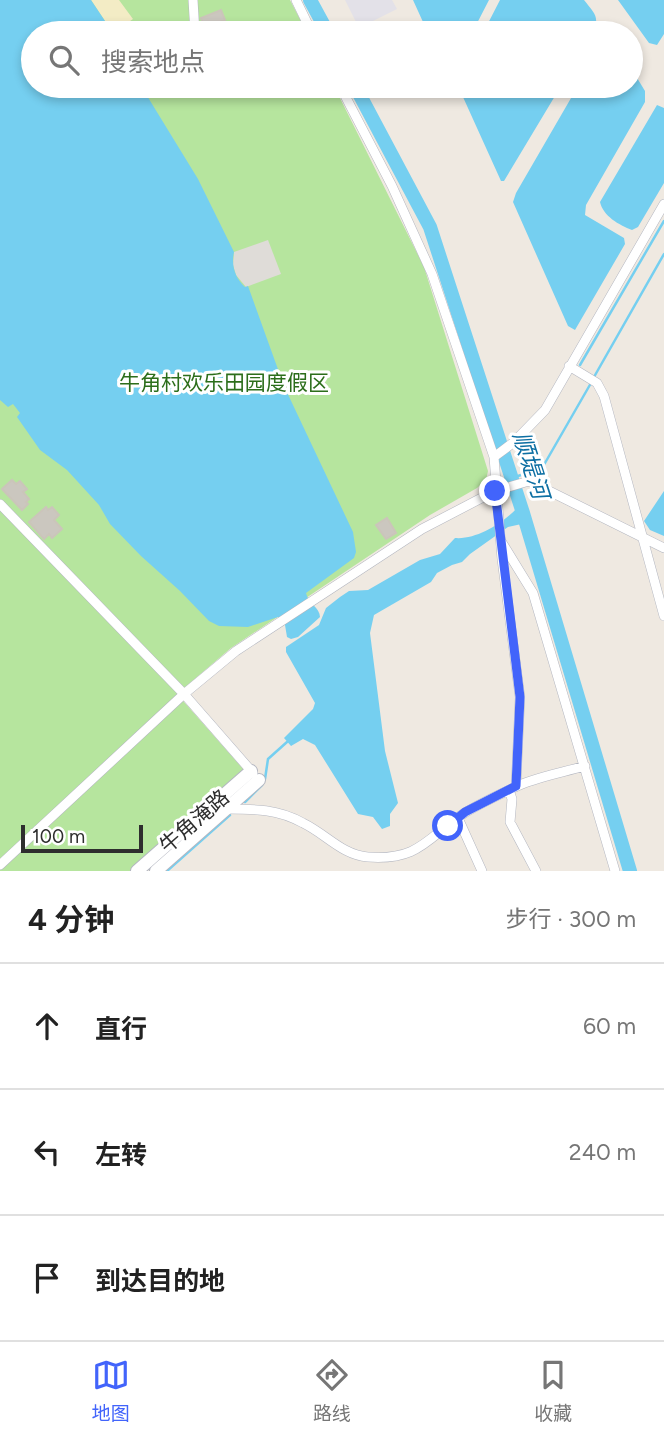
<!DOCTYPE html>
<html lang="zh">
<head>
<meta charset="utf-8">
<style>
	body { margin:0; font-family:Figtree,"Noto Sans SC",sans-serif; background:#f6f6f6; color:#222 }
	.scale { position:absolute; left:21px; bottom:18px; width:122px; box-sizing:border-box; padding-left:7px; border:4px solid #2e2e2e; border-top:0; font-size:19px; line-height:24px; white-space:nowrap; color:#2e2e2e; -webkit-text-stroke:5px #fff; paint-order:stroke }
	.stop { position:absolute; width:21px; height:21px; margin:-16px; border:5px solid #4264fb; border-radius:50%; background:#fff }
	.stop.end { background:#4264fb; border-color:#fff; box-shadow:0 2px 7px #0008 }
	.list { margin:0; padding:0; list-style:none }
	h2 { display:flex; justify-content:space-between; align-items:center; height:91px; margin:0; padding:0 28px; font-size:30px }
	h2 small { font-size:23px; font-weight:400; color:#767676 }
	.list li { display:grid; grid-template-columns:46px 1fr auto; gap:21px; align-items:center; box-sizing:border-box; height:126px; padding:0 28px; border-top:2px solid #e0e0e0 }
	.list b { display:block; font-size:26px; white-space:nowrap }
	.list em { font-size:23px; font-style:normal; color:#767676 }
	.icon { flex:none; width:38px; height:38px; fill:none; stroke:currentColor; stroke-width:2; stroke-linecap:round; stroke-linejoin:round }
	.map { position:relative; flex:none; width:664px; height:871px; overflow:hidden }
	.search { position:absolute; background:#fff; box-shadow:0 4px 10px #0003; left:21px; right:21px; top:21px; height:77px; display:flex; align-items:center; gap:18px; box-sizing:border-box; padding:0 24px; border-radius:38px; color:#767676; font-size:26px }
	.sheet { height:469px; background:#fff }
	nav { display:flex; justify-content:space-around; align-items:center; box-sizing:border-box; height:98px; border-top:2px solid #e0e0e0; background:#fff; font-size:19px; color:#767676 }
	nav a { display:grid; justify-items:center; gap:4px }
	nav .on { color:#4264fb }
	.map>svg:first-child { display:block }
	.industrial { fill:#e3e1e8 }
	.green { fill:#b6e59e }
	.sand { fill:#f3ecc5 }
	.plaza { fill:#dfdcd8 }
	.water { fill:#75cff0 }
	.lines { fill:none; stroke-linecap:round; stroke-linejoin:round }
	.stream { stroke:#75cff0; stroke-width:2.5 }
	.river { stroke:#75cff0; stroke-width:14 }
	.building { fill:#cbc7bf; stroke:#cbc5ba; stroke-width:2 }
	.street-casing { stroke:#b4b7c1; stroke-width:10 }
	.secondary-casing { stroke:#b4b7c1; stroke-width:14 }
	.street { stroke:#fff; stroke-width:9 }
	.secondary { stroke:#fff; stroke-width:12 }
	.route { stroke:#4264fb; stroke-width:9 }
	.labels { text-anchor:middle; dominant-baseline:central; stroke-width:6; stroke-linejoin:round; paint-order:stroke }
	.park-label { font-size:21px; fill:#2c6e1b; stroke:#fff }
	.street-label { font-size:21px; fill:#2e2e2e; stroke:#fff }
	.water-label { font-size:23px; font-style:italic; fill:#0d6fa3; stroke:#fff }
</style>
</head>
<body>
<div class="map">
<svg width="664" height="871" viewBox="0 0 664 871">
	<rect width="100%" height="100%" fill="#efe9e1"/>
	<!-- industrial -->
	<path class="industrial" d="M345,0H392L397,9L359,28Z"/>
	<!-- green -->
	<path class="green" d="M0,0H290L307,33H33V86H334L424,267L488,471L486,480L477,488L430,515L231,648L177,694L244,770L130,871H0Z"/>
	<!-- sand -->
	<path class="sand" d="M91,0H119L133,19L113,33Z"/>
	<!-- plaza -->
	<path class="plaza" d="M268,240L281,274L246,287L236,275L233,265L234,252Z"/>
	<!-- water -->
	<path class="water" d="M0,0H91L113,33H33V86H141L198,179L234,252C231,265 235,278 245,287L248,286L284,386L353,532L356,552L354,558L306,593C308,603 320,608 320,617L298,637L291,639L287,637L285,625L278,617L248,627L219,626L209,621L180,591L141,556L110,524L99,505L67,470L40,450L17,417L20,413L13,404L8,407L0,400Z
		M413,0H489L472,33H428Z
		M500,0H584C594,13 601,17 592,33H483Z
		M618,0H664V34L657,45L649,43Z
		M631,68L645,91V102L586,205L585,215L624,238L625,244L575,330L568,326L513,202L516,193L578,86H631Z
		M458,86H561L504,181H501Z
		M657,105L664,108V183L638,227L632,230C619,225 603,216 600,202Z
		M664,491V536L650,530L644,521Z
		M520,505L526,523L508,527L470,554L462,562L452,565L437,573L431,582L374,615L370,633L385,751L398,803L390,814V826L382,829L373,817L358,814L315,745L303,739L291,746L284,738L313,709L315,703L286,652V647L319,625L326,608L340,597L349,591L368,590L420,560L440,554L455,538C478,540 506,521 520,505Z"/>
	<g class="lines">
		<!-- stream -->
		<path class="stream" d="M580,365L664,221
			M594,377L664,254
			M512,478L539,469L545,463L591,383
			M265,779L268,759L287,742
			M245,802L262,785
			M167,871L230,815"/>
		<!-- river -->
		<path class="river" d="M310,0L328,33
			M355,86L430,227L523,513L630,871"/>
	</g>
	<!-- building -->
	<path class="building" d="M221,10L225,20L205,28L201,18Z
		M12,480L16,484L20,481L27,489L23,492L29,499L26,502L28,504L22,510L2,489Z
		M46,507L48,510L52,507L59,515L54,520L62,529L52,538L49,534L44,539L29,522Z
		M387,518L396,533L386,539L376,525Z"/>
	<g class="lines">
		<!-- street casing -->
		<g class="street-casing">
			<path id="street" d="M193,0L195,33
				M296,0L312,33
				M340,86L392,186L432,274L494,457L502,559L520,697L516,786
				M569,366L597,383L604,396L664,616
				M494,457L514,442L545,410L664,204
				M0,504L184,694L253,773
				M501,541L533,593L615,871
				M509,790L512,799L510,822L536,871
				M226,809C255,809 278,809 303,823C326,834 342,855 368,857C421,861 428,836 466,812C481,803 498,795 513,788C535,777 561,773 585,766
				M458,818L482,871
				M0,865L184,694L236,651L422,529L495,491L529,481L664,548"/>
		</g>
		<!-- secondary casing -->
		<g class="secondary-casing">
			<path id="secondary" d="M137,871L251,771
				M156,871L259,780"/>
		</g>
		<!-- street -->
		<use href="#street" class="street"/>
		<!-- secondary -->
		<use href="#secondary" class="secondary"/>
	</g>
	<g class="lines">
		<!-- route -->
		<path class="route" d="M448,826L465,812L516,786L520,697L495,491"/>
	</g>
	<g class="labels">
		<!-- park labels -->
		<g class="park-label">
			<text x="224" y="382">牛角村欢乐田园度假区</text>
		</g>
		<!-- street labels -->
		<g class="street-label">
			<text transform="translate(194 821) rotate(-41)">牛角淹路</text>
		</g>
		<!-- water labels -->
		<g class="water-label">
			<text transform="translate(531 465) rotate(72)">顺堤河</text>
		</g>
	</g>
</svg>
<div class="scale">100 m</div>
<div class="stop" style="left:448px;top:826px"></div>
<div class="stop end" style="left:495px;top:491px"></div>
<div class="search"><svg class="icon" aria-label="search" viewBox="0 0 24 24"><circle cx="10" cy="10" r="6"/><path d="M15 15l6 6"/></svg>搜索地点</div>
</div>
<section class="sheet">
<h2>4 分钟<small>步行 · 300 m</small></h2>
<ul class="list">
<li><svg class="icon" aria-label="ahead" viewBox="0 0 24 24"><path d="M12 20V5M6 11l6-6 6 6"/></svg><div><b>直行</b></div><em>60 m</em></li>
<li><svg class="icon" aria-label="left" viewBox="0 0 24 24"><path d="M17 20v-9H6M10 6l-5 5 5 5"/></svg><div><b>左转</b></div><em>240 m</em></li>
<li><svg class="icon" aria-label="arrive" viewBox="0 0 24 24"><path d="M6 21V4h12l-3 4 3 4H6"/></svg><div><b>到达目的地</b></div></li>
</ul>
</section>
<nav>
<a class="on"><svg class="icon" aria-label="map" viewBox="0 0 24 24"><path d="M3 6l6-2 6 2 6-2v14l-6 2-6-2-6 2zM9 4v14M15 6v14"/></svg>地图</a>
<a><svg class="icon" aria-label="directions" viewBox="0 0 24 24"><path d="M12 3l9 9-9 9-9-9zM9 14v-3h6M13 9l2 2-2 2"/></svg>路线</a>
<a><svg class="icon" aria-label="saved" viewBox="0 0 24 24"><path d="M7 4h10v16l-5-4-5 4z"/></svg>收藏</a>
</nav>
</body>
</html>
